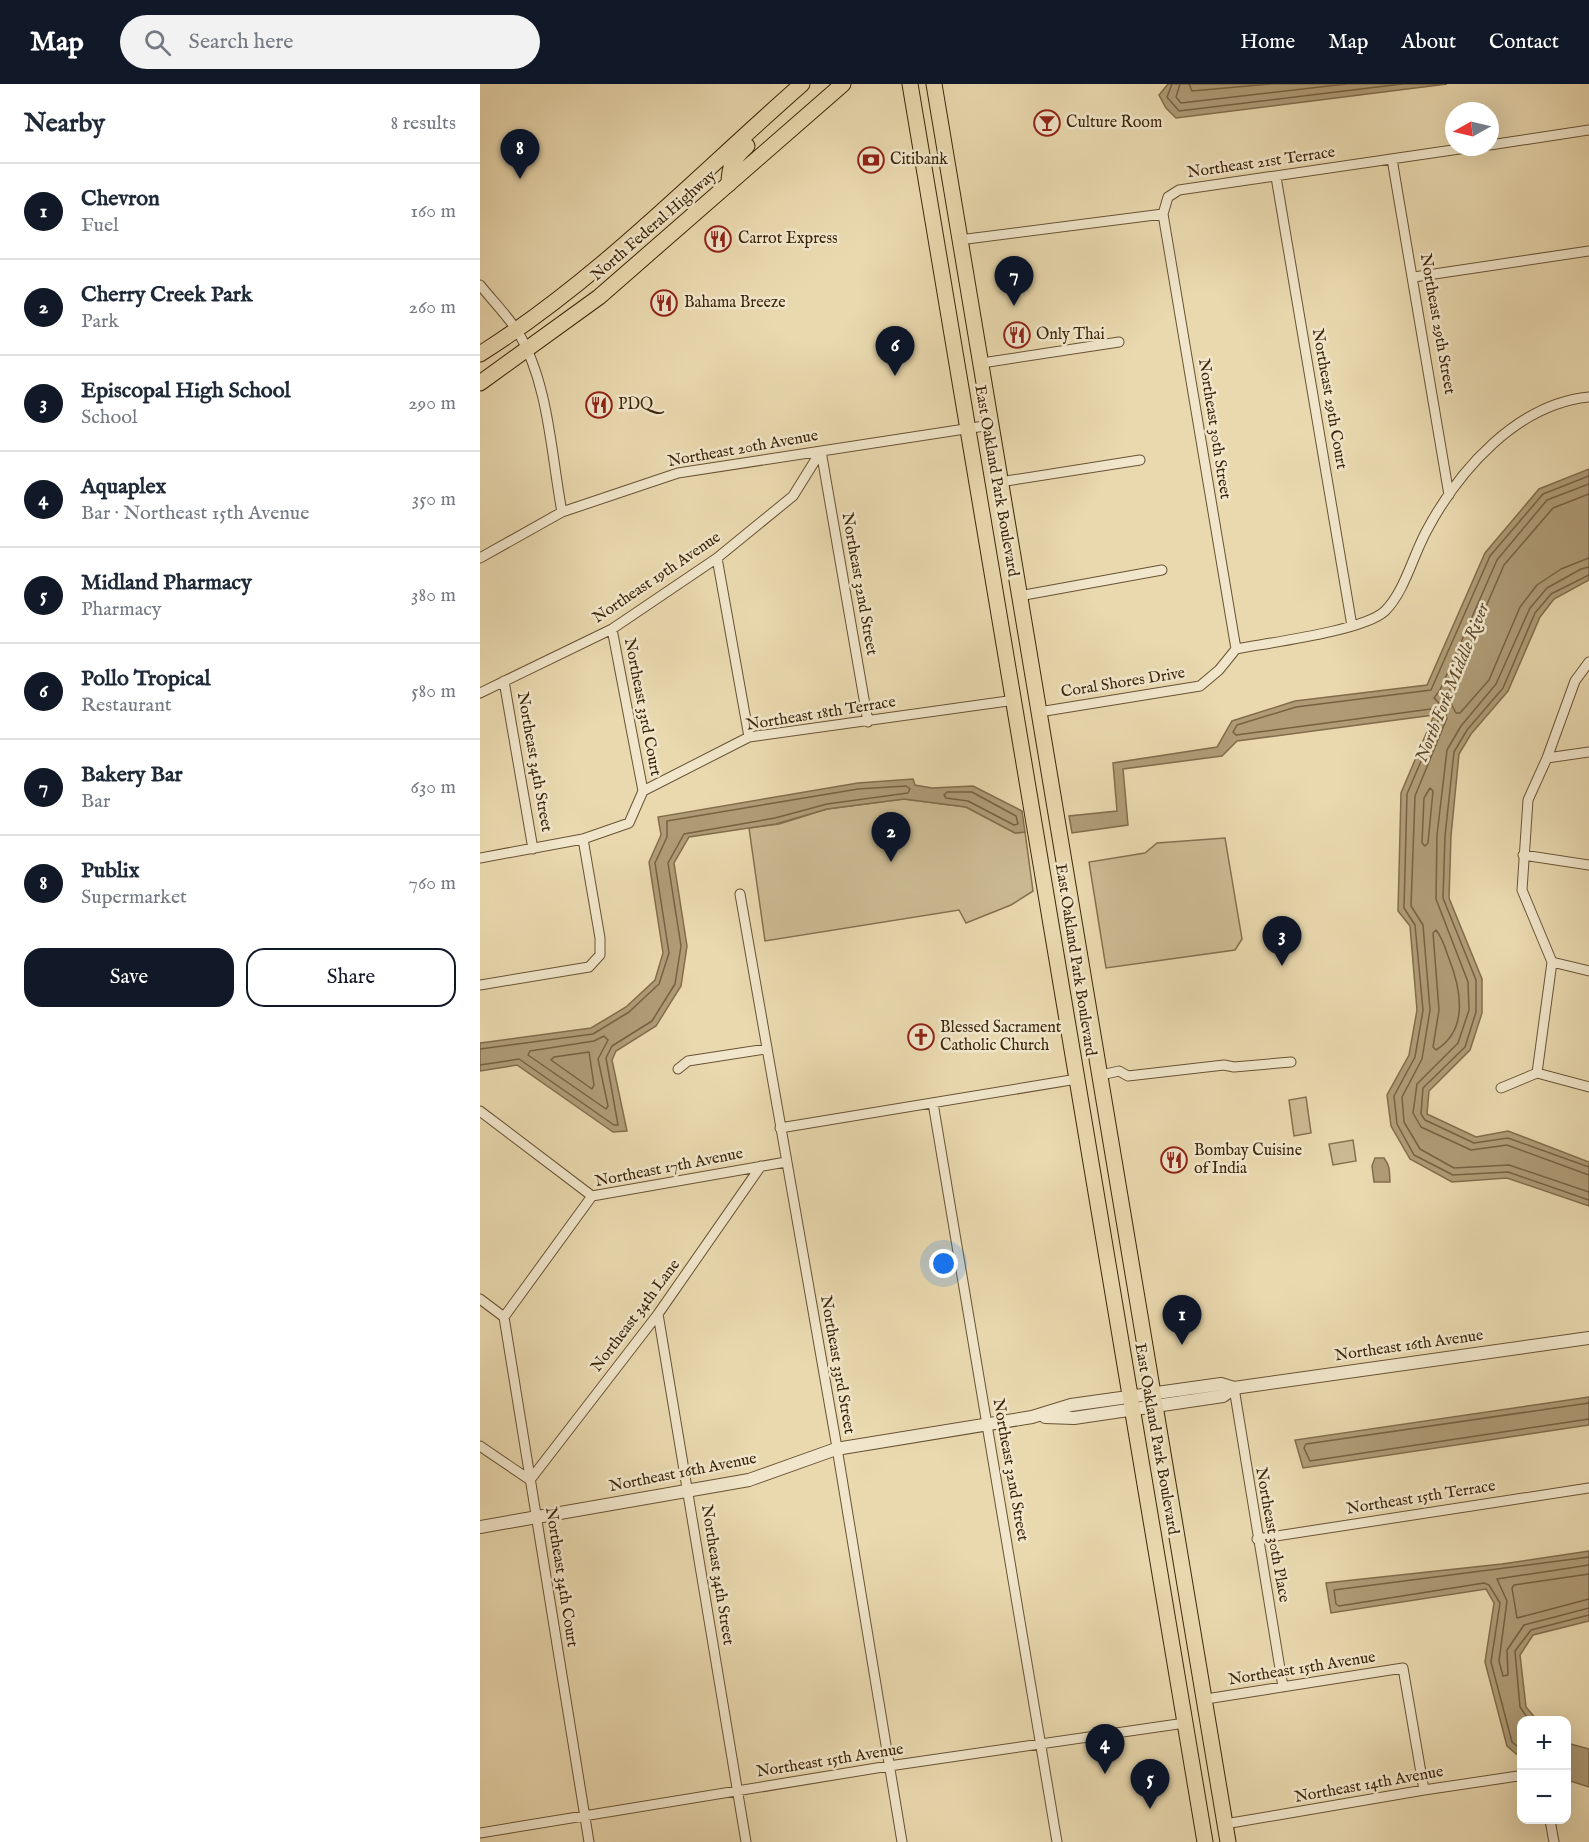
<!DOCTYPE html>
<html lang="en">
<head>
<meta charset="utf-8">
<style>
	body { margin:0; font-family:"IM FELL English",serif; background:#f2f2f3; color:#1f2937 }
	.controls { position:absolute; right:18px; bottom:18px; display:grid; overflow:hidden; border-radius:12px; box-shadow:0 6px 24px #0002 }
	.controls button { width:54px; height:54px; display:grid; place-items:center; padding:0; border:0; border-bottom:2px solid #e0e1e3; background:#fff; color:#1f2937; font:30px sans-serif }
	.compass { position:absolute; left:965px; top:18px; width:54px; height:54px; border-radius:50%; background:#fff; box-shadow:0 6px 24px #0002; rotate:262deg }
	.you { position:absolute; left:464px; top:1180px; width:21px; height:21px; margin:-15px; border:4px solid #fff; border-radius:50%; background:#1a73e8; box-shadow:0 0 0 9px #1a73e833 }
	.badge { display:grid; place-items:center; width:39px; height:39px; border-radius:50%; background:#111827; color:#fff; font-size:20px; font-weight:700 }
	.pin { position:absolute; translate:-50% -50px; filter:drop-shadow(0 2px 3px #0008) }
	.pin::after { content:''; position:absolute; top:32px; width:21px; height:18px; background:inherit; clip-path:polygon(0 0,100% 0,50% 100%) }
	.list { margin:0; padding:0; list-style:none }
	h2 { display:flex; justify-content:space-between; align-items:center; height:78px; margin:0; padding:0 24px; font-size:26px }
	h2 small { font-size:20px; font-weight:400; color:#747a83 }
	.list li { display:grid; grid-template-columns:39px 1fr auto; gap:18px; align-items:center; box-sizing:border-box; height:96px; padding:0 24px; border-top:2px solid #e0e1e3 }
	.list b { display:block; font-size:22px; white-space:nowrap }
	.list p { margin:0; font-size:20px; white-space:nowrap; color:#747a83 }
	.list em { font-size:20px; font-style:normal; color:#747a83 }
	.actions { display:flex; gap:12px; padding:18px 24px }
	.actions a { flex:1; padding:14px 0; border:2px solid #111827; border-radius:18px; text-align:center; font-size:21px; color:#111827 }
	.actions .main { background:#111827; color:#fff }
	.icon { flex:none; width:33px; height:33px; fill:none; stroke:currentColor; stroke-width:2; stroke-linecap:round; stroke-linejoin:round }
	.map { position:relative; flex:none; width:1109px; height:1758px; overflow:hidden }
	header { display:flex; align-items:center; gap:36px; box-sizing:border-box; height:84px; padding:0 30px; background:#111827; color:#fff }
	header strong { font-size:28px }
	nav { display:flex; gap:33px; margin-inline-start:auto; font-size:21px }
	.search { width:420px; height:54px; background:#f2f2f3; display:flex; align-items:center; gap:15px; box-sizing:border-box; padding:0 21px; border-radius:33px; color:#747a83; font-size:22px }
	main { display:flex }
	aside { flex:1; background:#fff }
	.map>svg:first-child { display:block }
	.green { fill:#ccbb93; stroke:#84704f; stroke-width:1.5 }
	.water { fill:#af9c77; stroke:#816d4c; stroke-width:1.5 }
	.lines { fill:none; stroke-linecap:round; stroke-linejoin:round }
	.shore { stroke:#766141; stroke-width:1.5 }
	.minor-casing { stroke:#685334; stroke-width:11 }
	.tertiary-casing { stroke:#685334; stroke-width:14 }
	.primary-casing { stroke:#3c260b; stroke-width:17 }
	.minor { stroke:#f1e6cb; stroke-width:9 }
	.tertiary { stroke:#f1e6cb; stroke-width:12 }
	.primary { stroke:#ead9af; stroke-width:15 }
	.labels { text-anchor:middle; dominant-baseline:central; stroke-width:5; stroke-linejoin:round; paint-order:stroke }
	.poi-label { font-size:16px; fill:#3c260b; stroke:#f1e6cb; text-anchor:start }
	.street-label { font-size:16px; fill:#3c260b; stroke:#f1e6cb }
	.water-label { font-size:18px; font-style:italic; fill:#5e492b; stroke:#f1e6cb }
</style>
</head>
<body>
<header>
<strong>Map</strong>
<div class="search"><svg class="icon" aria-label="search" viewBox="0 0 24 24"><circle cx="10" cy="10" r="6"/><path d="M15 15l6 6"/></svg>Search here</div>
<nav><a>Home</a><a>Map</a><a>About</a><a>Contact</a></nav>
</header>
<main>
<aside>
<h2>Nearby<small>8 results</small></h2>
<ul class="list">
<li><span class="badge">1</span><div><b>Chevron</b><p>Fuel</p></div><em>160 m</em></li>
<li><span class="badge">2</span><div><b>Cherry Creek Park</b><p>Park</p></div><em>260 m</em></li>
<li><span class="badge">3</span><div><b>Episcopal High School</b><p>School</p></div><em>290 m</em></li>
<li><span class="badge">4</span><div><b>Aquaplex</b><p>Bar · Northeast 15th Avenue</p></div><em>350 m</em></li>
<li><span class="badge">5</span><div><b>Midland Pharmacy</b><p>Pharmacy</p></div><em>380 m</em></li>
<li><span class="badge">6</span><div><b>Pollo Tropical</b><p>Restaurant</p></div><em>580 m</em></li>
<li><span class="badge">7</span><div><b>Bakery Bar</b><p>Bar</p></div><em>630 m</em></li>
<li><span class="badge">8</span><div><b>Publix</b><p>Supermarket</p></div><em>760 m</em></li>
</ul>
<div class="actions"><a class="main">Save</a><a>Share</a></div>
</aside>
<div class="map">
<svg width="1109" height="1758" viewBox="0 0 1109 1758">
	<rect width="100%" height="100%" fill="#ead9af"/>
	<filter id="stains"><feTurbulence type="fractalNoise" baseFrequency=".00333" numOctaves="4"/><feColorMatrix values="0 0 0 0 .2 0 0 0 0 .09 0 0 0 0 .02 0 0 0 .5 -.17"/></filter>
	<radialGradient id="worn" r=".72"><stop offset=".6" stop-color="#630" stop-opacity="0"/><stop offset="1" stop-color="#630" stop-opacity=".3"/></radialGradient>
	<!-- green -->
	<path class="green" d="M424,715L486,723L535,749L545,748L553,807L531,821L486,839L479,826L285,857L269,744L299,740L347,725Z
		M745,754L762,855L755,866L626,884L609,778L665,769L677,759Z
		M826,1013L831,1049L814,1052L809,1016Z
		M873,1056L876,1077L853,1081L849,1060Z"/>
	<!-- water -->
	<path class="water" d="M688,0H967L696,34L686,24L679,11Z
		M1109,385V496L1074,515L1060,533L1028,607L991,650L979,670L971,752L969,814L1002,895V929L990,966L949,1007L947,1030L996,1053L1028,1047L1109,1078V1122L1027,1094L972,1098L930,1075L911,1042L907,1011L929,971L937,926L930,842L918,827L921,709L954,631L757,657L742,672L643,685L648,741L592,749L589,732L637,727L633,679L737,663L752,637L815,617L947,601L1005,469L1059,405Z
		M433,695L435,701L452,704L493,702L542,727L545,748L535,749L486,723L424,715L347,725L296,740L209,753L194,779L207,862L201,902L176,942L136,967L132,976L147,1047L133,1048L37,981L0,987V959L111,944L146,923L175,896L183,869L169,778L181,751L178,733L378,699Z
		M895,1074H904C911,1084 909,1087 910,1098H894L892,1082Z
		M1109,1313V1341L823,1384L815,1356Z
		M1109,1467V1537L1053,1551L1040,1571L1046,1623L1057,1636H1042L1041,1674L1027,1662L1005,1578L1014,1519L1006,1505L851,1529L846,1499L1022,1480Z
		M1087,1659L1109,1665V1703L1087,1696Z"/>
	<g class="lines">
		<!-- shore -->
		<path class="shore" d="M692,0L687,13L699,27L922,0
			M700,0L696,13L701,19L866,0
			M709,0L712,7L790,0
			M1109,392L1063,410L1010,472L951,606L816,623L757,641L753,648L756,651L951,625L958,627L959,635L927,710L924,824L935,841L943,926L935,973L914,1012L917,1040L934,1071L973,1091L1028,1088L1109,1116
			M1109,400L1067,416L1017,476L960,606L954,614L964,624L967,634L935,712L931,822L943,841L950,926L942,975L922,1013L924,1038L940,1065L974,1084L1029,1081L1109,1108
			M1109,410L1073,424L1024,481L967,612L976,629H980L1009,596L1040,523L1057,501L1081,485L1109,474
			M1109,483L1101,485L1067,504L1050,524L1016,600L981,642L967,666L957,751L956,815L988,898L989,926L978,959L937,1000L933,1029L941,1043L991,1066L1027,1061L1109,1091
			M1109,491L1071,510L1055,529L1023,604L987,646L974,668L965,752L963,814L996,896V928L985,963L943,1004L941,1030L945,1036L994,1059L1028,1054L1109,1083
			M950,704L953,707L948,759L945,762L942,759L944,714Z
			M467,708H492L536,732L538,740L534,741L488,717L466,714L464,711Z
			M956,846C962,853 965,863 968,872C980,902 990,945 956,966L953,963L959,926L953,849Z
			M124,952L128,956L118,975L128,1022L126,1025L48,971L50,967L114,957Z
			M0,965L113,950L149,928L179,900L189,869L175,779L187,753V737L378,705L426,702L430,705L428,709L347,720L295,734L204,750L188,779L201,862L195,900L172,937L132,962L126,974L138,1041H134L39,975L0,981
			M109,968L114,1001L112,1005L71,976L74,973Z
			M1109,1319L826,1360L824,1364L830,1377L1109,1335
			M1109,1481L1017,1495L1027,1517L1019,1577L1023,1592L1028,1591L1027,1566L1044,1541L1109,1524
			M1109,1490L1034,1501L1032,1504L1037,1534L1109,1515
			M1049,1636L1040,1623L1035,1567L1051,1546L1109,1531
			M1042,1666L1032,1658L1011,1578L1020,1519L1009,1501L1004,1499L859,1522L856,1520L854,1506L1109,1473"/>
		<!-- minor casing -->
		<g class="minor-casing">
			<path id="minor" d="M1010,61L1109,46
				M912,75L969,411
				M796,93L872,542
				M683,130L756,565
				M479,156L683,130L688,113L699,106L993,63
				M934,193L1109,167
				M0,201C12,216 27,231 38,248C69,300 71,370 82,428
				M502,279L639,258
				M341,367L388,638
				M520,398L660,376
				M0,474L82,428L198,389L511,341
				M237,474L269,653
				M539,512L682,486
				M132,545L163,707
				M24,597L53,765
				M0,609L132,545L237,474L313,412L341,367
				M559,628L720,602L739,586L756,565C787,559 884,547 905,527C925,507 933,471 947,446C979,386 1037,320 1109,313
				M1067,674L1109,668
				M163,707L269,653L535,616
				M1043,771L1109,781
				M0,774L103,755L149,739L163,707
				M260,810L356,1358L422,1758
				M1072,878L1109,887
				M0,901L109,883L120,871V854L103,755
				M198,985L208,977L286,965
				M1057,989L1109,1003
				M621,991L639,987L648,992L744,981L754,983L811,978
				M1021,1004L1057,989L1072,878L1042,806L1048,716L1067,674L1095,597L1109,578
				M453,1019L577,1758
				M0,1027L112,1112
				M300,1044L597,995
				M0,1215L24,1233L112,1112L306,1078
				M178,1230L266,1758
				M24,1233L109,1758
				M754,1304L803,1603
				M0,1362L50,1396L178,1230L281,1082
				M777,1455L1109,1404
				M726,1615L923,1584L944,1706
				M1070,1736L1074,1758
				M745,1740L944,1706L1038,1692L1042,1695
				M0,1749L409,1682L705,1639"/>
		</g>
		<!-- tertiary casing -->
		<g class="tertiary-casing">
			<path id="tertiary" d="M565,1333L594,1334L743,1312L754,1304
				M0,1443L269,1396L356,1365L552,1333L591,1321L741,1300L754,1304L1109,1254"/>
		</g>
		<!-- primary casing -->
		<g class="primary-casing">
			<path id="primary" d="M430,0L725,1758
				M454,0L748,1758
				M249,100C249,82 253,75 267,62
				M0,270C119,195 217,92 322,0
				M0,299L119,213L363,0"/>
		</g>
		<!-- minor -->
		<use href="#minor" class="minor"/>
		<!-- tertiary -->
		<use href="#tertiary" class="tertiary"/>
		<!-- primary -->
		<use href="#primary" class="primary"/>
	</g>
	<!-- icons -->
	<defs>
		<g id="bar-ring" transform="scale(1.35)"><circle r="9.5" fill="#f1e6cb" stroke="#8f2418" stroke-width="1.5"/><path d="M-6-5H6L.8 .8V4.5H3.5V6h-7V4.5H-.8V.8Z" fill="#8f2418"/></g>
		<g id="bank-ring" transform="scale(1.35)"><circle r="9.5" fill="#f1e6cb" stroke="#8f2418" stroke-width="1.5"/><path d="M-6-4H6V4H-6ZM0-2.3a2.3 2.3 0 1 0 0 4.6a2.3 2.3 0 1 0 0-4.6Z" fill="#8f2418"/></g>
		<g id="restaurant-ring" transform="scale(1.35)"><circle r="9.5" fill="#f1e6cb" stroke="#8f2418" stroke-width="1.5"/><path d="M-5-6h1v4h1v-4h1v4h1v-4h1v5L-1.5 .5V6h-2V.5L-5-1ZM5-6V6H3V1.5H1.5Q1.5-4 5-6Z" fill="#8f2418"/></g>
		<g id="church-ring" transform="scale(1.35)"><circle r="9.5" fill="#f1e6cb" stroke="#8f2418" stroke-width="1.5"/><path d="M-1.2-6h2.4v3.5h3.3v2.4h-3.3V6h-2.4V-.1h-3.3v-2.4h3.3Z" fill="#8f2418"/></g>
	</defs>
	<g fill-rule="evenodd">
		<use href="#bar-ring" x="567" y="39"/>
		<use href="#bank-ring" x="391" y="76"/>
		<use href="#restaurant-ring" x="238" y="155"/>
		<use href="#restaurant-ring" x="184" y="219"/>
		<use href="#restaurant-ring" x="537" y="251"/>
		<use href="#restaurant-ring" x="119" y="321"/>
		<use href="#church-ring" x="441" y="953"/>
		<use href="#restaurant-ring" x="694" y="1076"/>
	</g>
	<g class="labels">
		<!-- poi labels -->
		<g class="poi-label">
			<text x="586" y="39">Culture Room</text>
			<text x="410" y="76">Citibank</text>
			<text x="258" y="155">Carrot Express</text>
			<text x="204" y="219">Bahama Breeze</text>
			<text x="556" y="251">Only Thai</text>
			<text x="138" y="321">PDQ</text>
			<text x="460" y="944">Blessed Sacrament<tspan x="460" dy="18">Catholic Church</tspan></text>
			<text x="714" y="1067">Bombay Cuisine<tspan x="714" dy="18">of India</tspan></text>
		</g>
		<!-- street labels -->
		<g class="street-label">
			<text transform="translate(781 79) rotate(-8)">Northeast 21st Terrace</text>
			<text transform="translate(174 142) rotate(-41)">North Federal Highway</text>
			<text transform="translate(957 240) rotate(80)">Northeast 29th Street</text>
			<text transform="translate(849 315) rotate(80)">Northeast 29th Court</text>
			<text transform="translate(734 345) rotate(81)">Northeast 30th Street</text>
			<text transform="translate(263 365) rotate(-10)">Northeast 20th Avenue</text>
			<text transform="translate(516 397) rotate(80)">East Oakland Park Boulevard</text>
			<text transform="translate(177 494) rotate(-34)">Northeast 19th Avenue</text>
			<text transform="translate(379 500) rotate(80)">Northeast 32nd Street</text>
			<text transform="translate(643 599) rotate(-9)">Coral Shores Drive</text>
			<text transform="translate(162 623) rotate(79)">Northeast 33rd Court</text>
			<text transform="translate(341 630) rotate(-9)">Northeast 18th Terrace</text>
			<text transform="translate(54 678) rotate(80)">Northeast 34th Street</text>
			<text transform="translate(595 876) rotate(81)">East Oakland Park Boulevard</text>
			<text transform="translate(189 1084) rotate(-11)">Northeast 17th Avenue</text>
			<text transform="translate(156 1232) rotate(-53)">Northeast 34th Lane</text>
			<text transform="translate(929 1262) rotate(-8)">Northeast 16th Avenue</text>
			<text transform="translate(357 1281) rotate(80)">Northeast 33rd Street</text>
			<text transform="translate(676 1355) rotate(80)">East Oakland Park Boulevard</text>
			<text transform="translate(530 1386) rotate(80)">Northeast 32nd Street</text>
			<text transform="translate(203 1389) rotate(-11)">Northeast 16th Avenue</text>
			<text transform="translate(941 1414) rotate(-9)">Northeast 15th Terrace</text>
			<text transform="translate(792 1451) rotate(80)">Northeast 30th Place</text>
			<text transform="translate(237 1491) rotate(81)">Northeast 34th Street</text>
			<text transform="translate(81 1493) rotate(81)">Northeast 34th Court</text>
			<text transform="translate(822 1585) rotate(-9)">Northeast 15th Avenue</text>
			<text transform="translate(350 1677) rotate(-9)">Northeast 15th Avenue</text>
			<text transform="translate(889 1701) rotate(-10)">Northeast 14th Avenue</text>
		</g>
		<!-- water labels -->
		<g class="water-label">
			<text transform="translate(973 599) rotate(-68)">North Fork Middle River</text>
		</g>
	</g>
	<rect width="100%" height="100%" filter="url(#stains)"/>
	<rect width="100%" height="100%" fill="url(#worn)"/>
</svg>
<div class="controls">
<button>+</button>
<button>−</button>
</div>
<svg class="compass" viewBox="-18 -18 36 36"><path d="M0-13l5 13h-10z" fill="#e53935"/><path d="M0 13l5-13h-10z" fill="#747a83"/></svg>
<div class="you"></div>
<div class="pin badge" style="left:702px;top:1261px">1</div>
<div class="pin badge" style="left:411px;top:778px">2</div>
<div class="pin badge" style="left:802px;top:882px">3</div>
<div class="pin badge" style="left:625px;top:1690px">4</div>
<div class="pin badge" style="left:670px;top:1725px">5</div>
<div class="pin badge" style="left:415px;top:292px">6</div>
<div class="pin badge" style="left:534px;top:222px">7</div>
<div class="pin badge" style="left:40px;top:95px">8</div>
</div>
</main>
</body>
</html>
